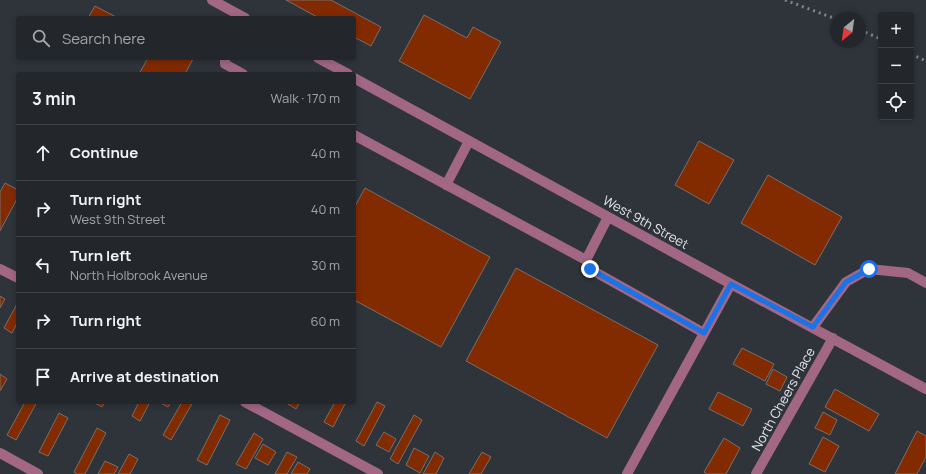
<!DOCTYPE html>
<html lang="en">
<head>
<meta charset="utf-8">
<style>
	body { margin:0; font-family:Manrope,sans-serif; background:#2b2f34; color:#f1f3f6 }
	.controls { position:absolute; right:12px; top:12px; display:grid; overflow:hidden; border-radius:4px; box-shadow:0 2px 6px #0003 }
	.controls button { width:36px; height:36px; display:grid; place-items:center; padding:0; border:0; border-bottom:1px solid #404448; background:#23272c; color:#f1f3f6; font:20px sans-serif }
	.compass { position:absolute; left:830px; top:12px; width:36px; height:36px; border-radius:50%; background:#23272c; box-shadow:0 2px 6px #0003; rotate:209deg }
	.stop { position:absolute; width:12px; height:12px; margin:-9px; border:3px solid #1a73e8; border-radius:50%; background:#fff }
	.stop.end { background:#1a73e8; border-color:#fff; box-shadow:0 1px 4px #0008 }
	.list { margin:0; padding:0; list-style:none }
	h2 { display:flex; justify-content:space-between; align-items:center; height:52px; margin:0; padding:0 16px; font-size:17px }
	h2 small { font-size:13px; font-weight:400; color:#a3a5a9 }
	.list li { display:grid; grid-template-columns:26px 1fr auto; gap:12px; align-items:center; box-sizing:border-box; height:56px; padding:0 16px; border-top:1px solid #404448 }
	.list b { display:block; font-size:15px; white-space:nowrap }
	.list p { margin:0; font-size:13px; white-space:nowrap; color:#a3a5a9 }
	.list em { font-size:13px; font-style:normal; color:#a3a5a9 }
	.icon { flex:none; width:22px; height:22px; fill:none; stroke:currentColor; stroke-width:2; stroke-linecap:round; stroke-linejoin:round }
	.map { position:relative; flex:none; width:926px; height:474px; overflow:hidden }
	.search { position:absolute; background:#23272c; box-shadow:0 2px 6px #0003; left:16px; top:16px; width:340px; height:44px; display:flex; align-items:center; gap:10px; box-sizing:border-box; padding:0 14px; border-radius:4px; color:#a3a5a9; font-size:15px }
	.panel { position:absolute; background:#23272c; box-shadow:0 2px 6px #0003; left:16px; top:72px; width:340px; height:332px; border-radius:4px }
	.map>svg:first-child { display:block }
	.building { fill:#822a00; stroke:#786f6c }
	.lines { fill:none; stroke-linecap:round; stroke-linejoin:round }
	.minor { stroke:#a16784; stroke-width:10 }
	.rail { stroke:#82868a; stroke-width:3; stroke-dasharray:2 4; stroke-linecap:butt }
	.route { stroke:#1a73e8; stroke-width:5 }
	.labels { text-anchor:middle; dominant-baseline:central; stroke-width:4; stroke-linejoin:round; paint-order:stroke }
	.street-label { font-size:13px; fill:#e5e8eb; stroke:#2f343a }
</style>
</head>
<body>
<div class="map">
<svg width="926" height="474" viewBox="0 0 926 474">
	<rect width="100%" height="100%" fill="#2f343a"/>
	<!-- building -->
	<path class="building" d="M286,0H331L381,27L371,46L354,37V18H319Z
		M95,6L118,18H88Z
		M424,15L467,38L473,27L501,42L470,99L399,61Z
		M148,58H191L193,59L185,74H139Z
		M699,141L734,160L709,204L675,185Z
		M768,175L842,217L815,265L741,223Z
		M5,183L18,190V197L0,231V192Z
		M365,188L490,257L441,347L354,300V208Z
		M516,268L658,345L607,438L466,361Z
		M0,296L5,299L0,308Z
		M17,304H18V321L12,333L4,328Z
		M742,348L774,364L765,381L733,364Z
		M773,369L787,377L780,391L766,384Z
		M0,374L7,379L0,391Z
		M835,389L879,414L869,431L825,407Z
		M718,392L752,409L743,426L709,409Z
		M25,402H37L16,440L7,435Z
		M93,402H105L102,407Z
		M139,402H150L140,421L132,416Z
		M159,402H171L168,407Z
		M182,402H193L171,440L163,435Z
		M289,402H300L296,409L288,404Z
		M335,402H346L333,427L324,422Z
		M377,402L385,406L364,446L356,441Z
		M823,412L837,420L830,435L815,428Z
		M59,413L68,418L48,456L39,452Z
		M220,415L230,420L207,465L197,460Z
		M414,415L422,420L398,464L390,459Z
		M97,428L106,433L85,474H77L74,472Z
		M917,431L926,436V457L917,474H895Z
		M384,432L396,439L389,452L376,445Z
		M254,433L263,439L246,469L236,464Z
		M823,437L839,446L825,472L809,464Z
		M724,438L740,448L726,474H707L704,472Z
		M263,444L276,452L268,465L255,458Z
		M414,448L429,456L420,473L406,465Z
		M287,452L297,457L287,474H275Z
		M435,452L444,458L436,474H423Z
		M482,452L491,457L481,474H469Z
		M129,454L138,459L130,474H118Z
		M105,461L118,467L114,474H98Z
		M298,462L310,469L307,474H291Z"/>
	<g class="lines">
		<!-- minor -->
		<path class="minor" d="M212,0L245,18
			M225,58V64L243,74
			M318,58L348,74
			M354,78L731,284L926,389
			M354,135L586,260L608,217
			M446,185L469,141
			M586,260L590,269L704,333
			M0,269L18,278
			M813,327L846,282L869,269L908,273L926,283
			M245,402L378,474
			M0,453L38,474
			M627,474L731,284
			M756,474L833,338"/>
		<!-- rail -->
		<path class="rail" d="M785,0L836,19
			M860,30L881,39
			M911,54L926,61"/>
	</g>
	<g class="lines">
		<!-- route -->
		<path class="route" d="M590,269L704,333L731,284L813,327L846,282L869,269"/>
	</g>
	<g class="labels">
		<!-- street labels -->
		<g class="street-label">
			<text transform="translate(646 222) rotate(29)">West 9th Street</text>
			<text transform="translate(783 399) rotate(-61)">North Cheers Place</text>
		</g>
	</g>
</svg>
<div class="controls">
<button>+</button>
<button>−</button>
<button><svg class="icon" aria-label="locate" viewBox="0 0 24 24"><circle cx="12" cy="12" r="6"/><path d="M12 2v4M12 18v4M2 12h4M18 12h4"/></svg></button>
</div>
<svg class="compass" viewBox="-18 -18 36 36"><path d="M0-13l5 13h-10z" fill="#e53935"/><path d="M0 13l5-13h-10z" fill="#a3a5a9"/></svg>
<div class="stop" style="left:869px;top:269px"></div>
<div class="stop end" style="left:590px;top:269px"></div>
<div class="search"><svg class="icon" aria-label="search" viewBox="0 0 24 24"><circle cx="10" cy="10" r="6"/><path d="M15 15l6 6"/></svg>Search here</div>
<section class="panel">
<h2>3 min<small>Walk · 170 m</small></h2>
<ul class="list">
<li><svg class="icon" aria-label="ahead" viewBox="0 0 24 24"><path d="M12 20V5M6 11l6-6 6 6"/></svg><div><b>Continue</b></div><em>40 m</em></li>
<li><svg class="icon" aria-label="right" viewBox="0 0 24 24"><path d="M7 20v-9h11M14 6l5 5-5 5"/></svg><div><b>Turn right</b><p>West 9th Street</p></div><em>40 m</em></li>
<li><svg class="icon" aria-label="left" viewBox="0 0 24 24"><path d="M17 20v-9H6M10 6l-5 5 5 5"/></svg><div><b>Turn left</b><p>North Holbrook Avenue</p></div><em>30 m</em></li>
<li><svg class="icon" aria-label="right" viewBox="0 0 24 24"><path d="M7 20v-9h11M14 6l5 5-5 5"/></svg><div><b>Turn right</b></div><em>60 m</em></li>
<li><svg class="icon" aria-label="arrive" viewBox="0 0 24 24"><path d="M6 21V4h12l-3 4 3 4H6"/></svg><div><b>Arrive at destination</b></div></li>
</ul>
</section>
</div>
</body>
</html>
